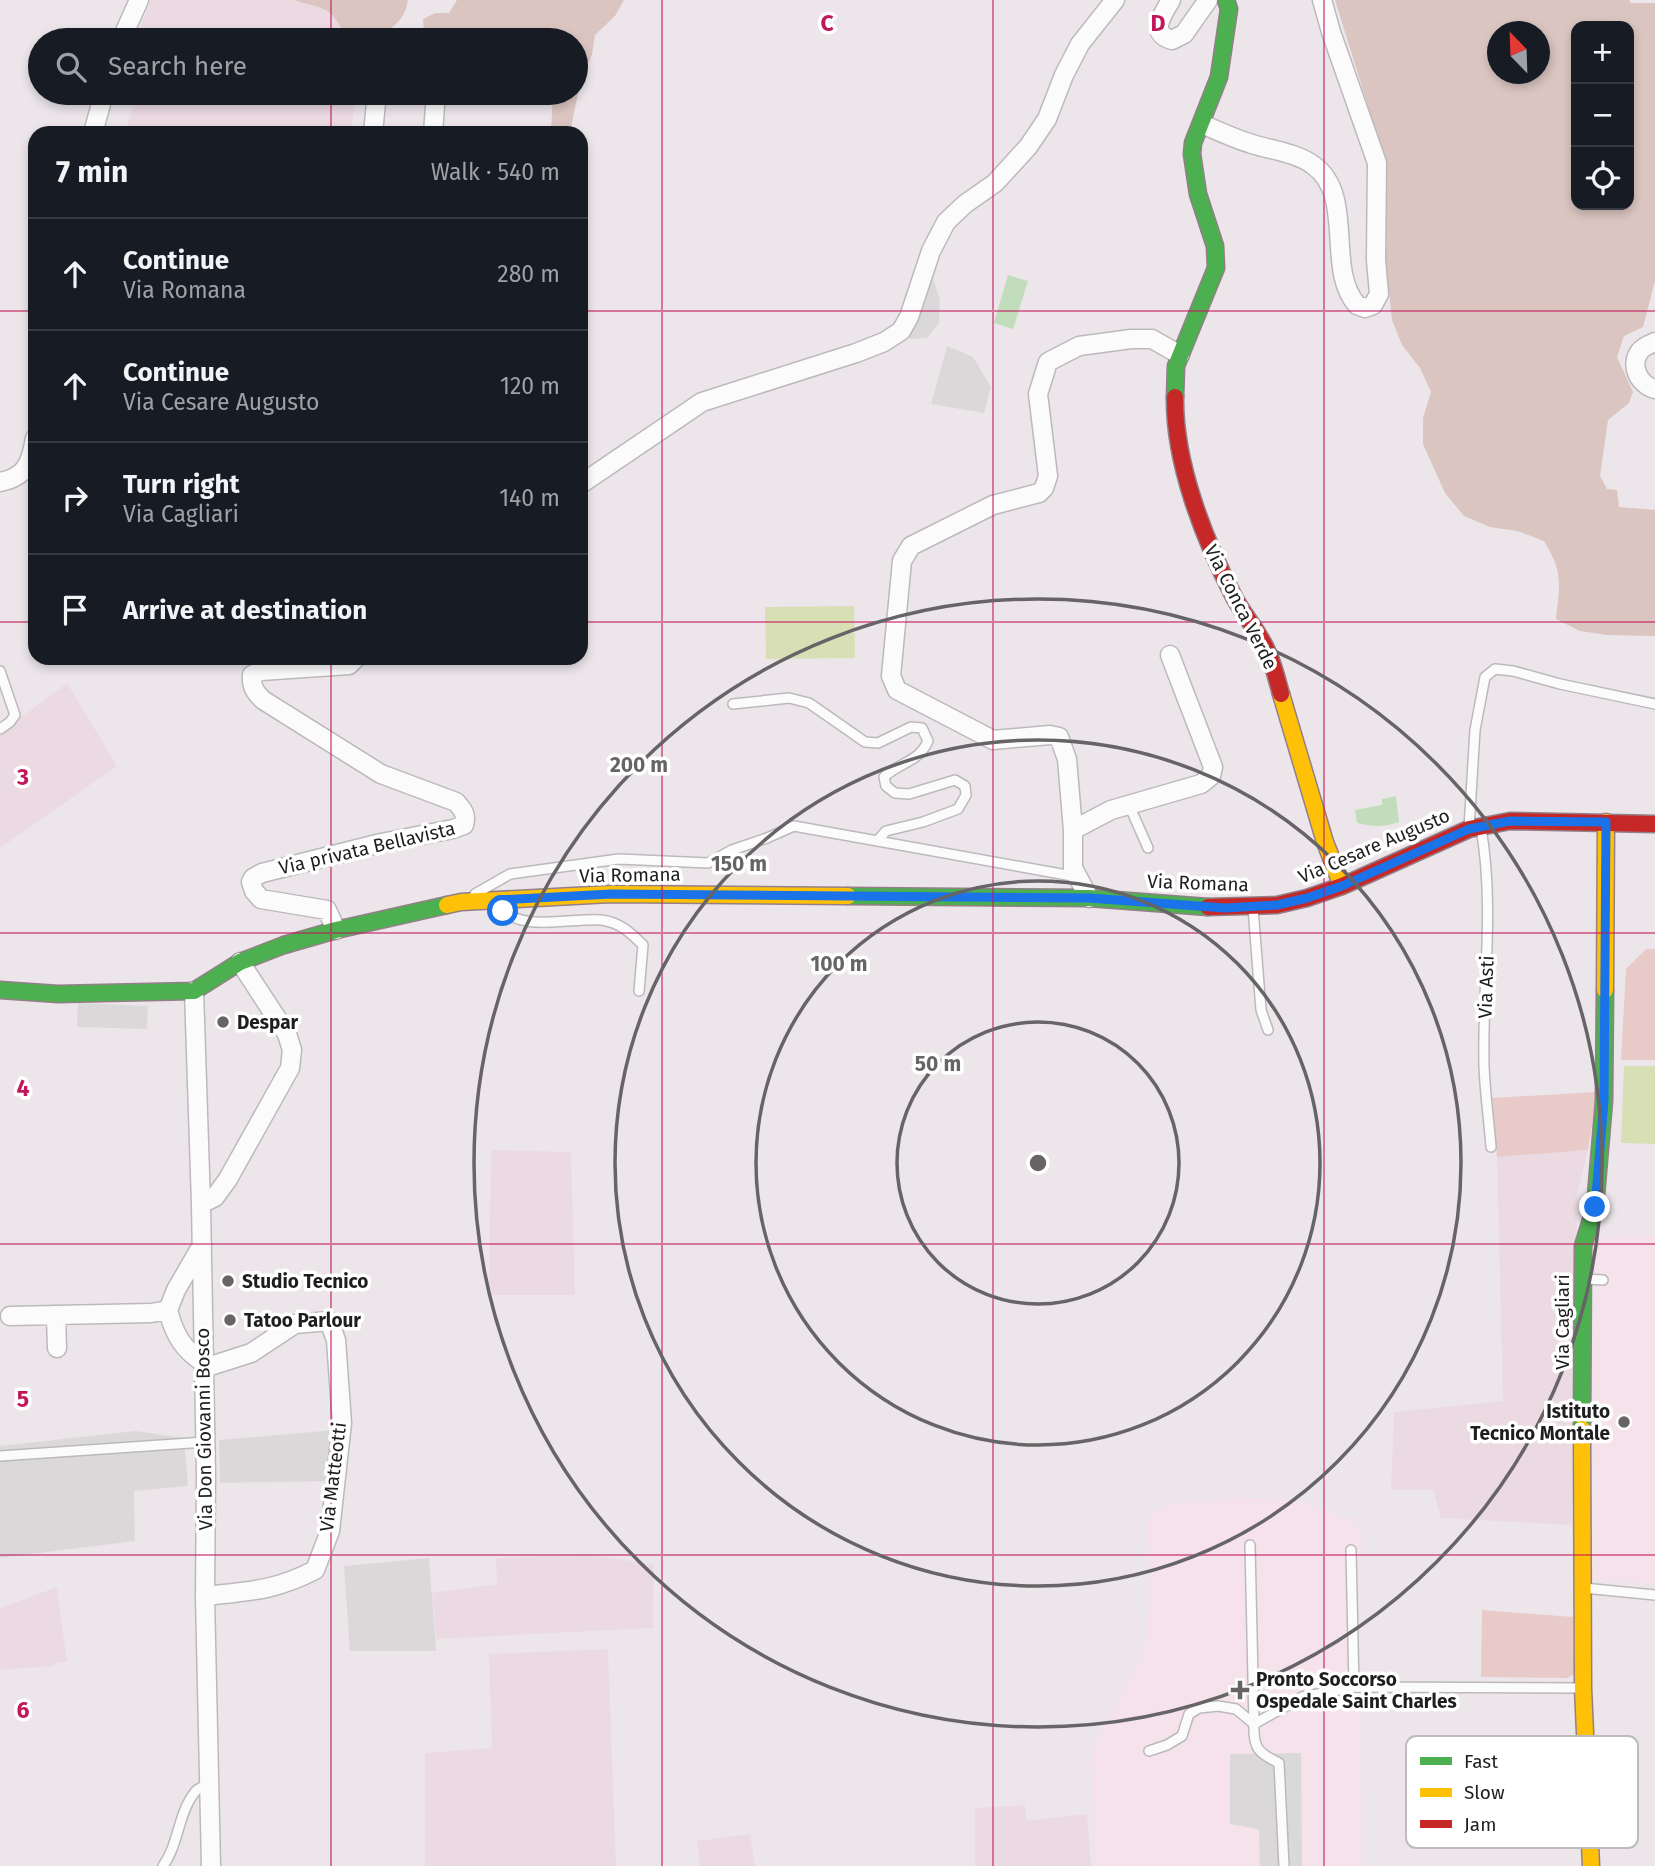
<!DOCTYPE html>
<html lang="en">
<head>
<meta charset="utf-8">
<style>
	body { margin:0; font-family:"Fira Sans",sans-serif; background:#20242c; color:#f1f3f6 }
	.controls { position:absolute; right:21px; top:21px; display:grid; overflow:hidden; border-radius:14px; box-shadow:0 4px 10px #0003 }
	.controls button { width:63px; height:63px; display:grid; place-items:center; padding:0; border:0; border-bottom:2px solid #363941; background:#171b24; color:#f1f3f6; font:35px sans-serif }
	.compass { position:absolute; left:1487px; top:21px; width:63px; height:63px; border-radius:50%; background:#171b24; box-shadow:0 4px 10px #0003; rotate:337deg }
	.stop { position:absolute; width:21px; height:21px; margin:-16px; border:5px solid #1a73e8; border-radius:50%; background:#fff }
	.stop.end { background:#1a73e8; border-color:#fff; box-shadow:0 2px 7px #0008 }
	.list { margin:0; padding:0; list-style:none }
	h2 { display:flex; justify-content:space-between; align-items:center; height:91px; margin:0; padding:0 28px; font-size:30px }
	h2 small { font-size:23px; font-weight:400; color:#9ea1a6 }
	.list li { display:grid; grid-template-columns:46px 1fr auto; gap:21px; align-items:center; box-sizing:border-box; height:112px; padding:0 28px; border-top:2px solid #363941 }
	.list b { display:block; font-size:26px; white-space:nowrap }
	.list p { margin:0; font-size:23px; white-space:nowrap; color:#9ea1a6 }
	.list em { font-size:23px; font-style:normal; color:#9ea1a6 }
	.icon { flex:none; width:38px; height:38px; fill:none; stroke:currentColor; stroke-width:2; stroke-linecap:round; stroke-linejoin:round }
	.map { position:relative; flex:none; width:1655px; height:1866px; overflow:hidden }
	.search { position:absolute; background:#171b24; box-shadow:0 4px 10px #0003; left:28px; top:28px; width:560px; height:77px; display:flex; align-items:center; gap:18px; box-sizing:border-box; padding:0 24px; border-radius:38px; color:#9ea1a6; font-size:26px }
	.panel { position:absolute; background:#171b24; box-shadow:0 4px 10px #0003; left:28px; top:126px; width:560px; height:539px; border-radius:21px }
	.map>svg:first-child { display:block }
	.education { fill:#f5e2eb }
	.farmland { fill:#ecdae2 }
	.grass { fill:#e8cac9 }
	.forest { fill:#dac5c0; fill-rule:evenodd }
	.pitch { fill:#d8dfb4 }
	.parking { fill:#dbd8da }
	.water { fill:#c2ddbb }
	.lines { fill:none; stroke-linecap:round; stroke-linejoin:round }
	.lane-casing { stroke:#bcb9bc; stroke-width:12 }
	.street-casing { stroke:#bcb9bc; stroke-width:21 }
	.fast-casing { stroke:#957f87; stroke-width:19 }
	.slow-casing { stroke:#957f87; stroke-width:19 }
	.jam-casing { stroke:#957f87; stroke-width:19 }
	.lane { stroke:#fcfbfc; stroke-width:9 }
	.street { stroke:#fcfbfc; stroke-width:18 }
	.fast { stroke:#4caf50; stroke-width:16 }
	.slow { stroke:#ffc107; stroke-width:16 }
	.jam { stroke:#c62828; stroke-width:16 }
	.route { stroke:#1a73e8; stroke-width:9 }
	.grid { fill:none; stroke:#c2185b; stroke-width:2; stroke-opacity:0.55 }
	.ring { fill:none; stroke:#666466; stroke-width:3.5 }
	.poi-dot { fill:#666466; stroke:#fff; stroke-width:2.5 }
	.labels { text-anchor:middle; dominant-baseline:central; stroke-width:7; stroke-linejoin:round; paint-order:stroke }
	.street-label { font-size:19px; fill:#1e1e1e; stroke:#fff }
	.poi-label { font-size:19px; font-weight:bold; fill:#1e1e1e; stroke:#fff; text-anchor:start }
	.key { fill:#fff; stroke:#bcbcbc; stroke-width:2 }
	.key-label { font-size:19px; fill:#1e1e1e }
	.grid-label { font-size:23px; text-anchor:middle; font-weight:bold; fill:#c2185b; stroke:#fff; stroke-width:7; stroke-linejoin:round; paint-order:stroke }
	.centre { fill:#666466; stroke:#fff; stroke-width:3.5 }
	.ring-label { font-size:21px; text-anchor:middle; font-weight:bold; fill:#666466; stroke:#fff; stroke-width:7; stroke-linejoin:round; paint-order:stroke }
</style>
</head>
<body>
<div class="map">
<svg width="1655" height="1866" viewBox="0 0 1655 1866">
	<rect width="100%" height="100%" fill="#ece6eb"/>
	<!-- education -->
	<path class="education" d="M1655,1235V1584L1592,1579L1595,1245L1600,1236Z
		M1240,1497L1286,1499L1313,1506L1354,1520L1362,1533L1358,1599L1362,1866H1096L1090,1763L1096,1742L1142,1654L1147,1635L1150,1576L1147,1521L1159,1507L1177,1503Z"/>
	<!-- farmland -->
	<path class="farmland" d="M151,0H294L327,9L336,18L348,40H140L136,38Z
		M137,93H356L351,133H137L126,129Z
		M67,683L117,766L0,848V733Z
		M491,1150L571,1152L575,1295H489Z
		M1588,1150L1577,1195L1572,1525L1441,1518L1433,1490H1391L1394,1412L1503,1401L1497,1157Z
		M590,1554L654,1565L653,1628L436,1639L432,1593L497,1584L496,1558Z
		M57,1587L67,1662L55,1663L54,1666L0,1670V1608Z
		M608,1649L616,1866H425V1753L492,1748L489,1654Z
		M1025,1805L1026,1821L1087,1814L1091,1866H975V1808Z
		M750,1834L755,1866H700L697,1841Z"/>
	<!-- grass -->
	<path class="grass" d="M1646,949H1655V1060H1621L1626,969Z
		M1597,1092L1588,1150L1497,1157L1492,1098Z
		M1482,1610L1573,1617L1574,1674L1568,1678L1481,1677Z"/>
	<!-- forest -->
	<path class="forest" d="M294,0H408C404,30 374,40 348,40C329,5 330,11 294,0Z
		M457,0H624L615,16L595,35L592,55L581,79L570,133H551L553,93H576V40H431L424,31L423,19L435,13H449Z
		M1335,0H1629L1631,3H1655V281L1643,327L1624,336L1617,357L1633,392L1629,403L1608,420L1600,476L1607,489L1617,490L1619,507L1655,510V636L1607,635L1580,631L1556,619C1560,583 1563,572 1544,541L1517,531L1490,527L1464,516L1445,493L1423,444V418L1431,392L1420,368L1402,345L1392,320L1386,262L1387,167ZM1576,26H1629V205H1576ZM1498,32H1540V74H1498Z"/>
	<!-- pitch -->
	<path class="pitch" d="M854,606L855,658L766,659L765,607Z
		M1624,1066H1655V1144L1621,1143Z"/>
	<!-- parking -->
	<path class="parking" d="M927,263L940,299L939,323L927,338L911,339L901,331Z
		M947,346L973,357L991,387L984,413L931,404Z
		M78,1003L148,1006L147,1029L77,1027Z
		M335,1430L331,1481L220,1483L219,1440Z
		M135,1431L184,1438L188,1486L134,1491L135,1541L0,1558V1446Z
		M429,1558L436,1651H350L344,1566Z
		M1301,1753L1302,1866H1260L1259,1829L1230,1824V1754Z"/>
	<!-- water -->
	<path class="water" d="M1008,275L1028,281L1013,329L994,323Z
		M1396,796L1399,822C1384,827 1373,827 1357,823L1355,810L1382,805V799Z"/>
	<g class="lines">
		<!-- lane casing -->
		<g class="lane-casing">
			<path id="lane" d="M0,671L15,715L10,722L0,729
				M733,704L789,698L809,703L865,742L878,743L911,727L922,728L928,741C919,762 900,762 884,777L886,786L895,793L909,794L955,780L965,786L966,795L958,809L923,822L886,831L877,841
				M1129,805L1148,848
				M1469,828L1475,730L1485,677L1495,669L1513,671L1560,684L1655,704
				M1481,828C1495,909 1482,985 1484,1066C1485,1093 1489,1120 1491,1147
				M475,894L510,874L619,859L708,863L732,850L767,838L794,826L1078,877
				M501,905C514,934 575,917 601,920C619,922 630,932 643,945L639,991
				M1253,908L1261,1010L1268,1030
				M1585,1279L1603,1280
				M0,1456L205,1442
				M1250,1545L1254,1724
				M1351,1550L1354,1687
				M1584,1588L1655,1595
				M1149,1751L1167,1745L1182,1736L1189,1714L1199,1708L1218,1706L1236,1709L1254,1724
				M163,1866C179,1844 178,1813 195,1792C198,1788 204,1786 209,1784
				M1284,1866L1279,1763C1258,1753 1253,1748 1254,1724L1302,1697L1354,1687L1581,1688"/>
		</g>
		<!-- street casing -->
		<g class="street-casing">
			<path id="street" d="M1171,0C1163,14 1148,33 1172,40L1184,34L1208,0
				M121,40L139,0
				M1202,124C1218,131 1235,139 1252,144C1271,150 1297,153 1313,165C1356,195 1325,269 1357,305L1365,308L1373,305L1379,294L1376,260L1377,163L1331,32L1322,0
				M93,133L104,93
				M373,133L377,93
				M433,133L436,93
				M1655,342C1650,344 1643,347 1640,351C1629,365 1639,385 1655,389
				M0,482C26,477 31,463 35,438
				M581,484L702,402L856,353L884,342L901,331L909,317L931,251L946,222L965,204L995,183L1028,147L1047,119L1064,75L1080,44L1115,0
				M1073,830L1067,759L1059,737L1050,735L993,740L897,690L891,676L902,561L911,546L993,505L1039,493L1044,488L1048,476L1038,394L1048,362L1079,346L1131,339H1152L1180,355
				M1089,898L1073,868V830L1111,810L1201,784L1211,776L1213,767L1170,655
				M336,930L327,910L261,899L254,891L251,882L253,878L262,873L381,843L453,829L464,825C467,814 463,810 456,802L381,774L263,700C255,692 251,687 252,675L261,671L349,665L356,658
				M194,991L201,1204L206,1475L205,1596L211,1866
				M201,1204L215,1197L228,1179L290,1068L292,1050L287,1034L240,962
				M202,1245L176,1290L168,1310C174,1334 183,1350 204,1363
				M56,1315L57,1348
				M10,1316L151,1313L168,1310
				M204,1368L251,1353L295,1324L329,1321L336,1340L342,1423L330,1531L315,1570C274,1591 250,1591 205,1596"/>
		</g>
		<!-- fast casing -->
		<g class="fast-casing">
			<path id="fast" d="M1175,397L1176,366L1216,268L1215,246L1198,194L1192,154L1193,143L1219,77L1229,9L1226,0
				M848,896L1089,898L1208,907
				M0,990L58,994L194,991L240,962L284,945L336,930L447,905
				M1582,1429L1583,1246L1595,1207L1604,1101L1605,990"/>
		</g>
		<!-- slow casing -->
		<g class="slow-casing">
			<path id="slow" d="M1281,694L1325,842L1342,886
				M447,905L461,902L611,894L848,896
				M1605,990L1606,822
				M1582,1429L1583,1688L1591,1866"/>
		</g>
		<!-- jam casing -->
		<g class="jam-casing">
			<path id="jam" d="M1175,397C1174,463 1204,539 1234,597C1244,616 1260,633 1268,653C1274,666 1277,680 1281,694
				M1208,907L1277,905L1307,898L1342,886L1469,829L1510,821L1655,824"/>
		</g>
		<!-- lane -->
		<use href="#lane" class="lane"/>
		<!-- street -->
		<use href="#street" class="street"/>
		<!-- fast -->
		<use href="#fast" class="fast"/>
		<!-- slow -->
		<use href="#slow" class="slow"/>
		<!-- jam -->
		<use href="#jam" class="jam"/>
	</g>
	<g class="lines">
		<!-- route -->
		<path class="route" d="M503,911L498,900L611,894L1089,898L1225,908L1277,905L1307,898L1342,886L1469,829L1510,821L1606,822L1604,1101L1595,1207"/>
	</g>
	<!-- grid -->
	<path class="grid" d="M331,0V40M662,0V1866M993,0V1866M1324,0V1866M331,93V133M0,311H35M581,311H1655M0,622H35M581,622H1655M331,658V1866M0,933H1655M0,1244H1655M0,1555H1655"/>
	<!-- distance rings -->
	<g class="ring">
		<circle cx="1038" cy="1163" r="141"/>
		<circle cx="1038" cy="1163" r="282"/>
		<circle cx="1038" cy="1163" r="423"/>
		<circle cx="1038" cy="1163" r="564"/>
	</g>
	<!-- markers -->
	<g class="poi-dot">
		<circle cx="223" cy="1022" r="7"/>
		<circle cx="228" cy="1281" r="7"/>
		<circle cx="230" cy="1320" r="7"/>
		<circle cx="1624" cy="1422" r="7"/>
		<path d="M1236.5 1679.5h7v7h7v7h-7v7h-7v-7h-7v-7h7z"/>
	</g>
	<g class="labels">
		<!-- street labels -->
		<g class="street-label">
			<text transform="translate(1241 607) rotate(63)">Via Conca Verde</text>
			<text transform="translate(1374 846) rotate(-23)">Via Cesare Augusto</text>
			<text transform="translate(367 848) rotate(-13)">Via privata Bellavista</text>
			<text transform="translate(630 875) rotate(-1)">Via Romana</text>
			<text transform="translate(1198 883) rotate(2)">Via Romana</text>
			<text transform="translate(1486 987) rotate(-88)">Via Asti</text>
			<text transform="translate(1562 1322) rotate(-90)">Via Cagliari</text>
			<text transform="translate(204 1429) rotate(-91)">Via Don Giovanni Bosco</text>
			<text transform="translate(333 1477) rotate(-83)">Via Matteotti</text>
		</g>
		<!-- poi labels -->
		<g class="poi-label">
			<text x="237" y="1022">Despar</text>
			<text x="242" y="1281">Studio Tecnico</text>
			<text x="244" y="1320">Tatoo Parlour</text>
			<text x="1610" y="1411" text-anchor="end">Istituto<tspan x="1610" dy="22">Tecnico Montale</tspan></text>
			<text x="1256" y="1679">Pronto Soccorso<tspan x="1256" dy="22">Ospedale Saint Charles</tspan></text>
		</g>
	</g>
	<!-- legend -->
	<rect x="1406" y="1736" width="232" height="112" rx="10" class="key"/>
	<rect x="1420" y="1757" width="32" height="8" fill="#4caf50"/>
	<rect x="1420" y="1788" width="32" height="9" fill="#ffc107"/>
	<rect x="1420" y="1820" width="32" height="8" fill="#c62828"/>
	<g class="key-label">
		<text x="1464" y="1768">Fast</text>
		<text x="1464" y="1799">Slow</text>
		<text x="1464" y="1831">Jam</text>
	</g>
	<g class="grid-label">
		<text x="827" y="31">C</text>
		<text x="1158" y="31">D</text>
		<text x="23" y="785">3</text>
		<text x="23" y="1096">4</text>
		<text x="23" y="1407">5</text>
		<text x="23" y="1718">6</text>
	</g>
	<circle cx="1038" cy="1163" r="10" class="centre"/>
	<g class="ring-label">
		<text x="639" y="772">200 m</text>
		<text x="739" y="871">150 m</text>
		<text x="839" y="971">100 m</text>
		<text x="938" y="1071">50 m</text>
	</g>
</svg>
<div class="controls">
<button>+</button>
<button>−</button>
<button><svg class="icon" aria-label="locate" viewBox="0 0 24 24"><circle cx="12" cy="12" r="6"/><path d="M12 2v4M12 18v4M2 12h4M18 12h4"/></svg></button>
</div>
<svg class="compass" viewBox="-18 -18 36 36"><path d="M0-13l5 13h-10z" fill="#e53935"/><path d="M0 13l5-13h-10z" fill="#9ea1a6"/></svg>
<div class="stop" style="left:503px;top:911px"></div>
<div class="stop end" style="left:1595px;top:1207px"></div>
<div class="search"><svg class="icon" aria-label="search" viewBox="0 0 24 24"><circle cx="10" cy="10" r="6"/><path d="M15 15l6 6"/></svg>Search here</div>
<section class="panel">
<h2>7 min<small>Walk · 540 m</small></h2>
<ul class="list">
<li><svg class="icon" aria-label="ahead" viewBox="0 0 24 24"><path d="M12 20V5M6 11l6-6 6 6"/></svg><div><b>Continue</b><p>Via Romana</p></div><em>280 m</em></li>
<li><svg class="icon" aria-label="ahead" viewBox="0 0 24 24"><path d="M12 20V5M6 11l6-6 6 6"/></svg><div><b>Continue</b><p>Via Cesare Augusto</p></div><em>120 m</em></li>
<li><svg class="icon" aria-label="right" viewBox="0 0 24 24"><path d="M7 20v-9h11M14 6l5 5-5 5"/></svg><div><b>Turn right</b><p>Via Cagliari</p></div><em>140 m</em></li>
<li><svg class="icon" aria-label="arrive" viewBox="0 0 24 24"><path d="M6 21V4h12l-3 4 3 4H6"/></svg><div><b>Arrive at destination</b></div></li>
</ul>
</section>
</div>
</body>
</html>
